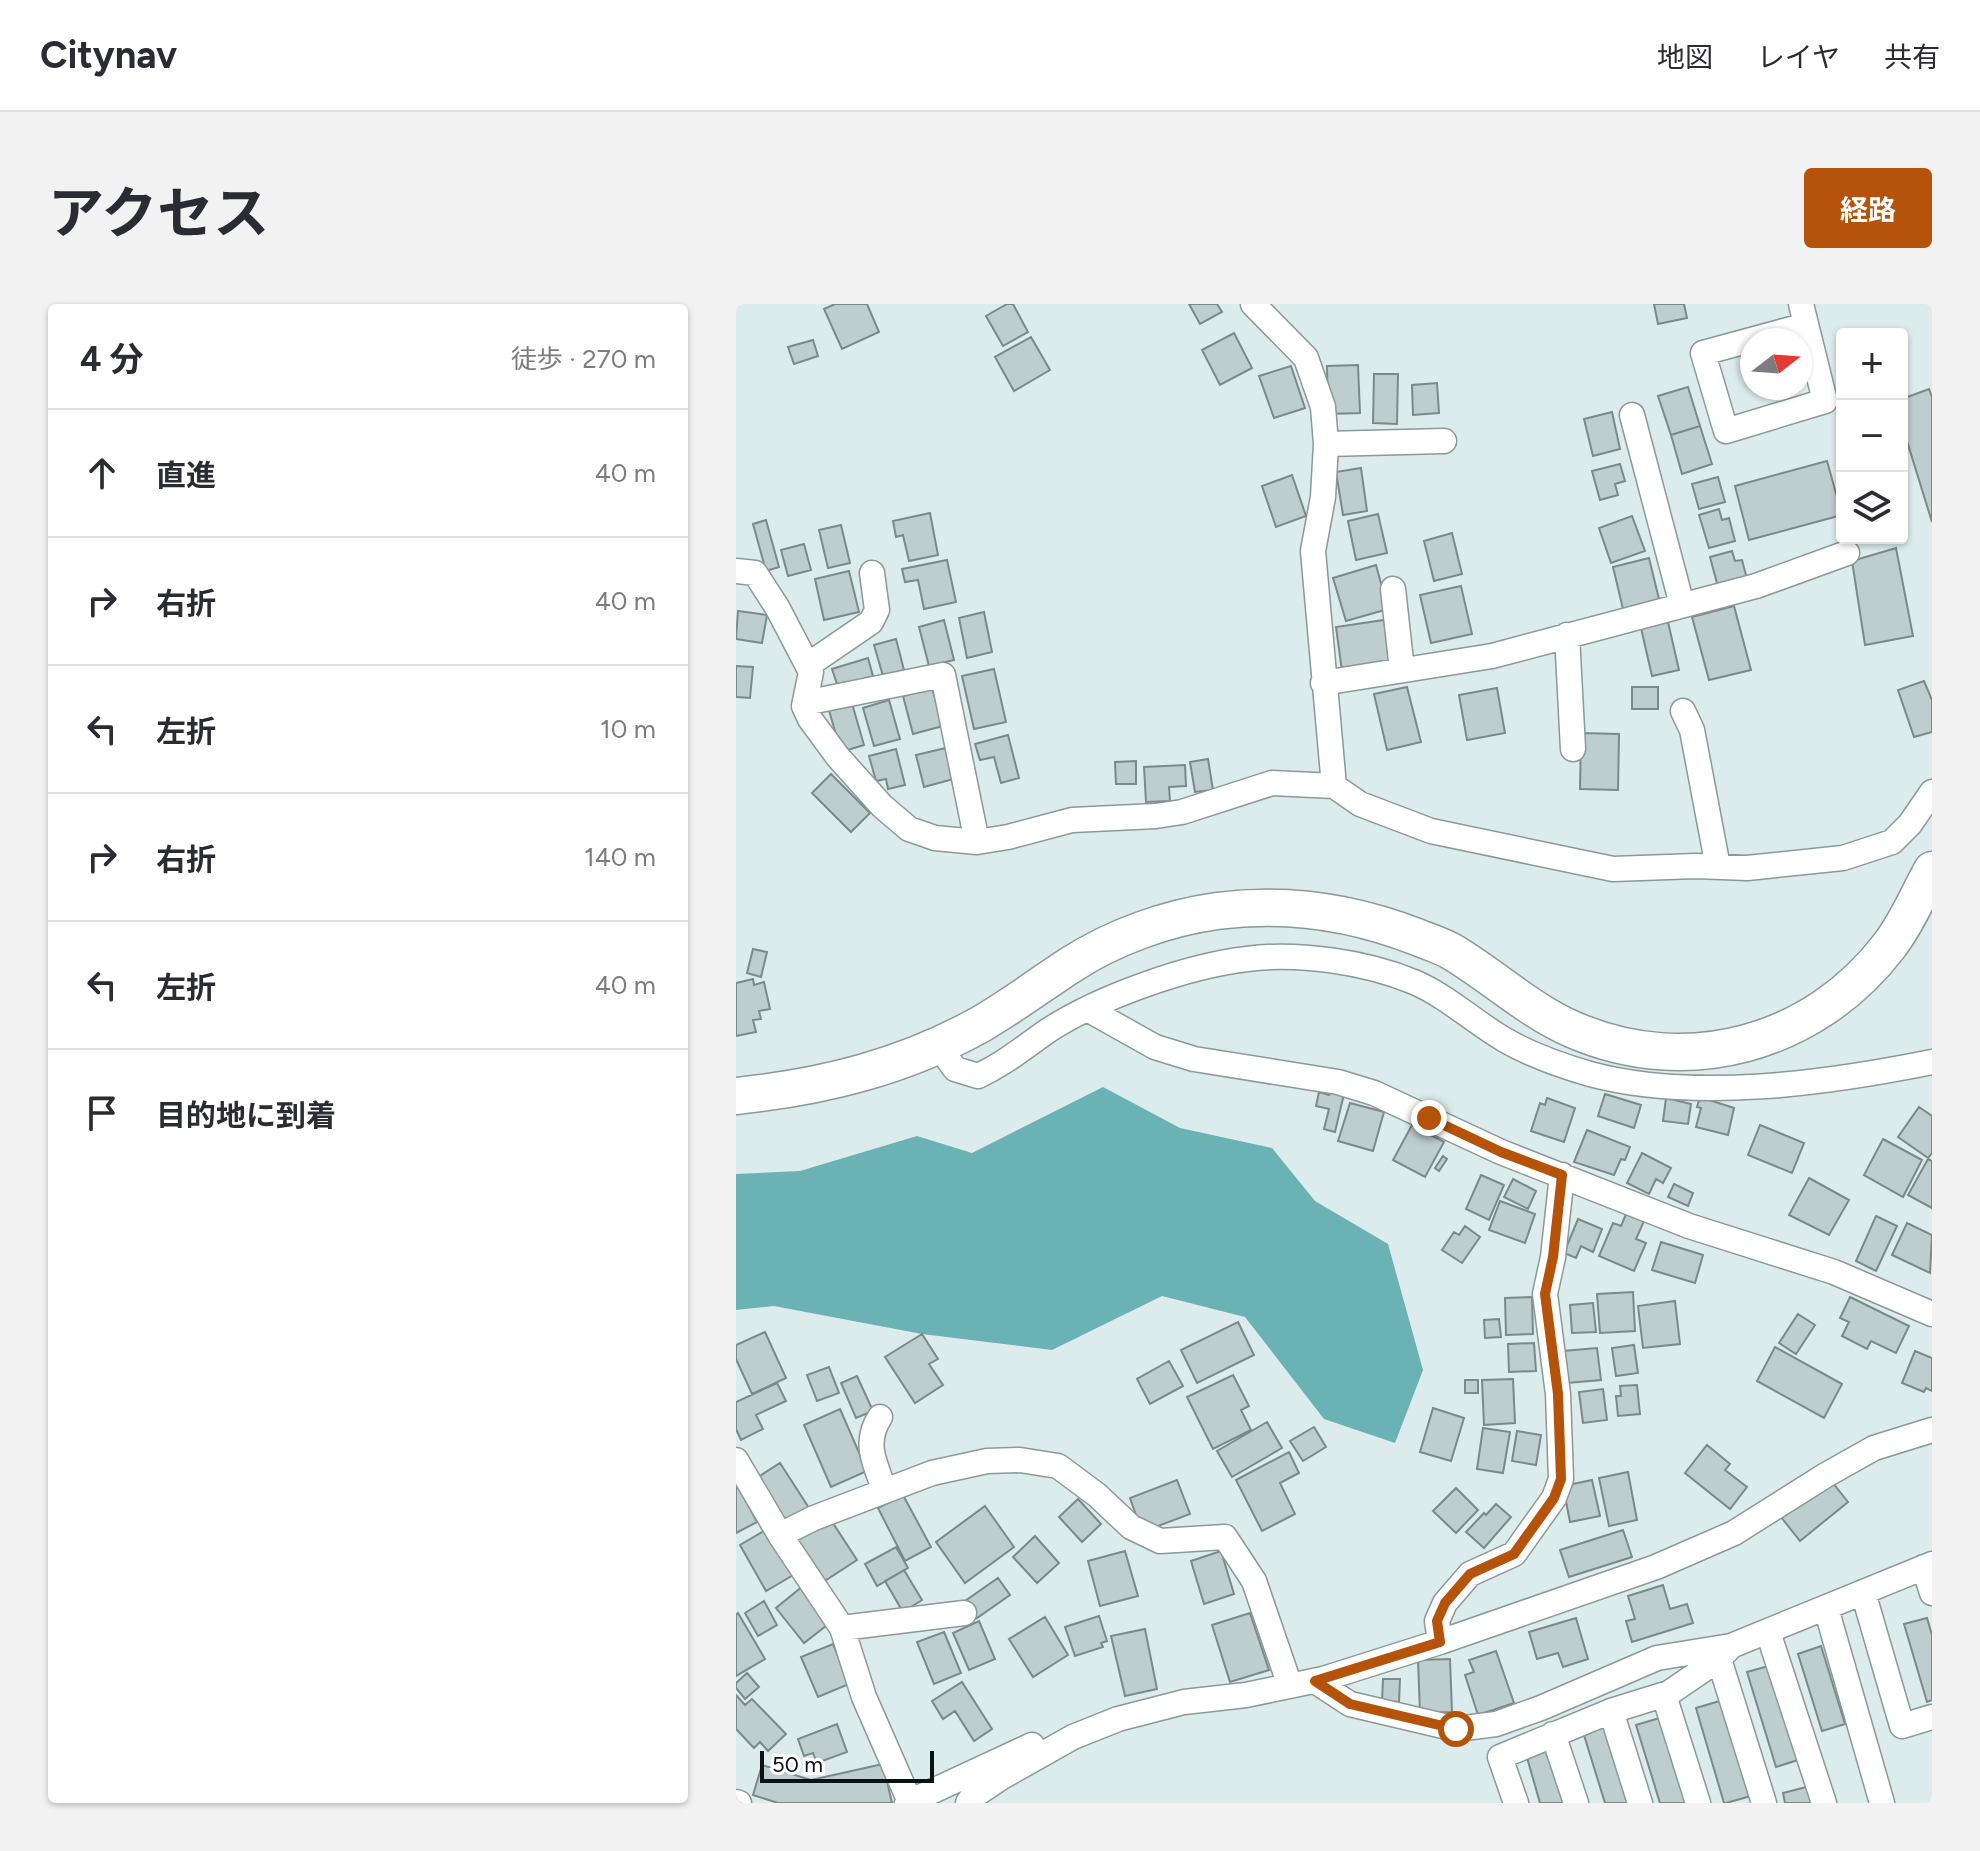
<!DOCTYPE html>
<html lang="ja">
<head>
<meta charset="utf-8">
<style>
	body { margin:0; font-family:Figtree,"Noto Sans JP",sans-serif; background:#f2f2f3; color:#2b2b33 }
	.controls { position:absolute; right:24px; top:24px; display:grid; overflow:hidden; border-radius:8px; box-shadow:0 2px 6px #0004 }
	.controls button { width:72px; height:72px; display:grid; place-items:center; padding:0; border:0; border-bottom:2px solid #e1e1e2; background:#fff; color:#2b2b33; font:40px sans-serif }
	.compass { position:absolute; left:1004px; top:24px; width:72px; height:72px; border-radius:50%; background:#fff; box-shadow:0 2px 6px #0004; rotate:73deg }
	.scale { position:absolute; left:24px; bottom:20px; width:174px; box-sizing:border-box; padding-left:8px; border:4px solid #0c1212; border-top:0; font-size:22px; line-height:28px; white-space:nowrap; color:#0c1212; -webkit-text-stroke:6px #fff; paint-order:stroke }
	.stop { position:absolute; width:24px; height:24px; margin:-18px; border:6px solid #b45309; border-radius:50%; background:#fff }
	.stop.end { background:#b45309; border-color:#fff; box-shadow:0 2px 8px #0008 }
	.list { margin:0; padding:0; list-style:none }
	h2 { display:flex; justify-content:space-between; align-items:center; height:104px; margin:0; padding:0 32px; font-size:34px }
	h2 small { font-size:26px; font-weight:400; color:#7c7c81 }
	.list li { display:grid; grid-template-columns:52px 1fr auto; gap:24px; align-items:center; box-sizing:border-box; height:128px; padding:0 32px; border-top:2px solid #e1e1e2 }
	.list b { display:block; font-size:30px; white-space:nowrap }
	.list em { font-size:26px; font-style:normal; color:#7c7c81 }
	.icon { flex:none; width:44px; height:44px; fill:none; stroke:currentColor; stroke-width:2; stroke-linecap:round; stroke-linejoin:round }
	.map { position:relative; flex:none; width:1196px; height:1499px; overflow:hidden; border-radius:8px }
	header { display:flex; align-items:center; gap:48px; box-sizing:border-box; height:112px; padding:0 40px; background:#fff; border-bottom:2px solid #e1e1e2 }
	header strong { font-size:38px }
	nav { display:flex; gap:44px; margin-inline-start:auto; font-size:28px }
	.intro { display:flex; align-items:center; justify-content:space-between; box-sizing:border-box; height:192px; padding:0 48px }
	h1 { margin:0; font-size:56px }
	.button { padding:20px 36px; border-radius:8px; background:#b45309; color:#fff; font-size:28px; font-weight:700 }
	main { display:flex; gap:48px; padding:0 48px }
	aside { flex:1; background:#fff; border-radius:8px; box-shadow:0 2px 6px #0004 }
	.map>svg:first-child { display:block }
	.forest { fill:#6bb2b5 }
	.building { fill:#becdce; stroke:#7b8989; stroke-width:2 }
	.lines { fill:none; stroke-linecap:round; stroke-linejoin:round }
	.street-casing { stroke:#8a9999; stroke-width:27 }
	.secondary-casing { stroke:#8a9999; stroke-width:39 }
	.street { stroke:#fff; stroke-width:24 }
	.secondary { stroke:#fff; stroke-width:36 }
	.route { stroke:#b45309; stroke-width:10 }
</style>
</head>
<body>
<header>
<strong>Citynav</strong>
<nav><a>地図</a><a>レイヤ</a><a>共有</a></nav>
</header>
<div class="intro"><h1>アクセス</h1><a class="button">経路</a></div>
<main>
<aside>
<h2>4 分<small>徒歩 · 270 m</small></h2>
<ul class="list">
<li><svg class="icon" aria-label="ahead" viewBox="0 0 24 24"><path d="M12 20V5M6 11l6-6 6 6"/></svg><div><b>直進</b></div><em>40 m</em></li>
<li><svg class="icon" aria-label="right" viewBox="0 0 24 24"><path d="M7 20v-9h11M14 6l5 5-5 5"/></svg><div><b>右折</b></div><em>40 m</em></li>
<li><svg class="icon" aria-label="left" viewBox="0 0 24 24"><path d="M17 20v-9H6M10 6l-5 5 5 5"/></svg><div><b>左折</b></div><em>10 m</em></li>
<li><svg class="icon" aria-label="right" viewBox="0 0 24 24"><path d="M7 20v-9h11M14 6l5 5-5 5"/></svg><div><b>右折</b></div><em>140 m</em></li>
<li><svg class="icon" aria-label="left" viewBox="0 0 24 24"><path d="M17 20v-9H6M10 6l-5 5 5 5"/></svg><div><b>左折</b></div><em>40 m</em></li>
<li><svg class="icon" aria-label="arrive" viewBox="0 0 24 24"><path d="M6 21V4h12l-3 4 3 4H6"/></svg><div><b>目的地に到着</b></div></li>
</ul>
</aside>
<div class="map">
<svg width="1196" height="1499" viewBox="0 0 1196 1499">
	<rect width="100%" height="100%" fill="#dcebec"/>
	<!-- forest -->
	<path class="forest" d="M367,783L444,824L536,844L579,897L652,940L687,1066L659,1139L588,1115L509,1013L426,992L316,1046L186,1030L38,1002L0,1006V870L64,867L181,832L236,849Z"/>
	<!-- building -->
	<path class="building" d="M99,0H131L143,28L106,45L88,5Z
		M271,0H277L292,28L267,42L250,12Z
		M453,0H481L486,8L464,20Z
		M918,0H948L951,14L922,20Z
		M498,29L516,64L484,81L466,46Z
		M295,33L314,66L278,87L259,53Z
		M77,36L82,52L58,60L52,43Z
		M622,61L624,109L592,110L591,62Z
		M555,62L569,104L538,114L523,72Z
		M638,70H662L661,120L637,119Z
		M701,79L703,109L677,111L676,81Z
		M952,83L964,122L935,131L922,92Z
		M1193,85L1196,93V218L1166,121V95Z
		M876,108L884,145L857,152L848,115Z
		M964,122L976,160L946,170L935,131Z
		M1091,157L1106,211L1013,236L999,182Z
		M884,160L889,177L879,180L882,191L864,196L856,167Z
		M625,164L631,207L607,211L600,168Z
		M556,171L570,212L540,223L526,182Z
		M982,173L989,198L963,205L956,180Z
		M983,205L986,216L993,214L999,237L973,244L963,211Z
		M194,209L202,251L173,257L167,231L160,233L157,217Z
		M642,210L651,249L620,256L612,217Z
		M896,212L909,247L875,259L863,224Z
		M30,216L43,263L30,267L17,220Z
		M105,221L114,259L92,264L83,226Z
		M716,229L726,270L698,277L688,237Z
		M68,240L75,266L52,272L45,246Z
		M1160,244L1177,332L1129,341L1116,257Z
		M996,247L999,257L1006,256L1011,275L982,283L974,253Z
		M913,254L923,295L887,305L877,263Z
		M211,256L220,298L188,305L182,276L169,278L166,265Z
		M640,261L652,305L610,317L597,274Z
		M113,267L123,308L88,316L79,275Z
		M725,282L736,330L695,339L684,291Z
		M998,302L1015,366L973,376L956,313Z
		M2,307L31,311L26,339L0,335Z
		M248,308L256,348L231,354L223,314Z
		M208,316L218,356L193,362L183,323Z
		M648,316L654,361L606,367L600,323Z
		M932,318L943,366L916,372L905,324Z
		M160,335L168,366L147,372L138,341Z
		M132,354L137,372L102,383L96,365Z
		M0,362L17,363L14,394L0,393Z
		M258,365L270,418L238,425L226,372Z
		M1188,377L1196,396V428L1178,433L1162,386Z
		M671,383L685,438L651,446L638,390Z
		M896,383H922V405H896Z
		M196,384L207,422L177,430L167,392Z
		M761,384L769,429L731,436L723,391Z
		M115,396L128,441L105,448L92,403Z
		M153,396L164,435L138,442L127,404Z
		M845,429L883,430L882,486L844,485Z
		M272,431L283,474L265,479L258,453L244,456L239,440Z
		M214,443L221,474L188,483L180,451Z
		M160,445L169,481L152,485L150,475L140,477L133,452Z
		M472,455L477,486L459,488L454,458Z
		M400,457V480H380L379,458Z
		M449,461L450,482L433,483L434,497L410,498L408,463Z
		M95,470L134,509L115,528L76,489Z
		M17,645L31,648L25,673L11,669Z
		M17,675L18,681L28,678L34,705L23,707L25,715L17,716L20,728L0,732V679Z
		M594,787L608,790L599,828L588,825L593,805L580,802L583,788L593,791Z
		M869,790L905,801L898,824L862,812Z
		M964,793L998,804L992,831L960,823L965,804L961,803Z
		M811,794L839,804L828,838L795,827L804,799L809,801Z
		M930,794L955,800L952,820L927,817Z
		M614,799L648,808L637,847L602,837Z
		M1183,803L1196,812V849L1192,854L1162,833Z
		M676,821L708,838L689,873L657,856Z
		M1024,821L1068,839L1056,869L1012,851Z
		M851,826L894,843L889,856L885,855L878,871L838,858Z
		M1147,835L1186,856L1167,893L1128,871Z
		M906,849L935,864L927,879L920,875L913,890L891,879Z
		M707,852L711,855L703,867L699,864Z
		M1192,855L1196,857V904L1172,891Z
		M745,871L768,881L753,916L730,905Z
		M1073,874L1113,896L1093,931L1053,911Z
		M777,875L800,887L792,905L768,893Z
		M938,880L957,889L952,902L932,893Z
		M764,897L799,910L789,939L753,926Z
		M890,910L908,917L900,935L910,939L898,967L863,952L877,919L885,922Z
		M1140,912L1161,922L1140,967L1120,957Z
		M842,915L866,925L857,948L845,942L840,954L828,949Z
		M1171,919L1196,931L1194,969L1156,951Z
		M729,922L744,933L726,959L706,946L718,928L723,931Z
		M925,938L967,951L959,979L916,966Z
		M897,988L899,1027L864,1029L861,990Z
		M796,993L797,1030L770,1031L769,994Z
		M1114,993L1173,1022L1160,1049L1135,1037L1131,1045L1106,1032L1113,1018L1104,1014Z
		M939,997L944,1040L907,1044L902,1002Z
		M857,999L860,1028L836,1029L834,1001Z
		M1062,1010L1079,1021L1060,1050L1043,1039Z
		M763,1015L765,1033L749,1034L748,1016Z
		M502,1018L518,1051L461,1079L445,1046Z
		M29,1028L50,1074L16,1090L0,1055V1041Z
		M186,1030L202,1055L193,1060L207,1081L179,1099L149,1053Z
		M798,1039L800,1067L773,1068L772,1040Z
		M898,1041L902,1069L880,1072L876,1044Z
		M1039,1043L1106,1080L1088,1114L1021,1077Z
		M861,1044L865,1076L831,1079L827,1047Z
		M1179,1047L1196,1054V1087L1190,1084L1188,1088L1166,1079Z
		M433,1057L447,1082L414,1100L401,1075Z
		M93,1063L103,1089L81,1097L71,1071Z
		M497,1071L513,1102L505,1106L515,1126L477,1145L451,1093Z
		M121,1072L137,1107L120,1114L105,1079Z
		M777,1075L779,1119L748,1121L746,1076Z
		M729,1076H742V1089H729Z
		M41,1079L50,1097L20,1111L27,1125L5,1136L0,1125V1098Z
		M901,1081L904,1110L882,1112L880,1092H885L884,1082Z
		M867,1085L871,1116L847,1119L843,1088Z
		M697,1104L728,1114L715,1157L684,1148Z
		M104,1105L131,1167L95,1183L68,1121Z
		M531,1118L546,1144L496,1173L481,1147Z
		M578,1123L590,1143L567,1157L554,1137Z
		M747,1124L774,1128L767,1169L741,1165Z
		M781,1127L805,1131L800,1161L776,1157Z
		M971,1141L994,1160L989,1166L1011,1183L994,1205L949,1169Z
		M553,1148L563,1169L544,1179L559,1210L526,1227L500,1176Z
		M44,1159L73,1204L48,1220L19,1175Z
		M892,1168L901,1216L873,1222L863,1174Z
		M1093,1174L1112,1198L1064,1237L1045,1213Z
		M441,1176L454,1210L406,1228L394,1194Z
		M856,1176L864,1212L834,1218L827,1182Z
		M2,1181L21,1218L0,1229V1182Z
		M720,1184L742,1206L720,1229L697,1207Z
		M167,1191L195,1243L169,1257L142,1204Z
		M342,1195L365,1220L346,1238L323,1213Z
		M760,1200L775,1213L748,1244L730,1228L748,1209L750,1211Z
		M249,1202L278,1243L229,1279L200,1238Z
		M93,1213L121,1256L84,1280L56,1238Z
		M33,1224L59,1270L30,1287L4,1241Z
		M887,1226L896,1253L833,1273L824,1246Z
		M299,1232L323,1259L301,1279L277,1253Z
		M160,1243L172,1264L141,1282L129,1260Z
		M389,1247L402,1292L364,1302L352,1257Z
		M485,1247L498,1290L468,1300L455,1257Z
		M168,1266L186,1296L167,1308L149,1277Z
		M262,1274L274,1291L241,1314L229,1297Z
		M927,1281L934,1305L951,1300L957,1319L896,1338L890,1317L899,1315L892,1292Z
		M67,1282L95,1318L68,1339L40,1304Z
		M28,1297L41,1321L22,1332L9,1309Z
		M2,1309L29,1355L0,1372V1311Z
		M514,1309L533,1366L494,1378L476,1321Z
		M363,1312L371,1337L365,1339L367,1343L339,1352L329,1323Z
		M309,1313L332,1351L297,1373L273,1335Z
		M840,1314L852,1355L827,1363L822,1349L801,1355L793,1328Z
		M1191,1314L1196,1331V1396L1191,1398L1168,1320Z
		M243,1317L259,1355L233,1366L217,1329Z
		M409,1325L421,1385L389,1392L375,1332Z
		M208,1328L225,1369L198,1380L181,1338Z
		M97,1340L113,1380L82,1393L65,1353Z
		M1085,1342L1109,1420L1086,1427L1062,1350Z
		M760,1347L778,1399L742,1411L729,1371L738,1368L733,1356Z
		M714,1355L716,1408L684,1409L682,1356Z
		M1036,1361L1065,1455L1040,1463L1011,1368Z
		M11,1369L23,1383L9,1395L0,1384V1379Z
		M647,1375H664L663,1398L646,1397Z
		M226,1378L256,1425L238,1437L219,1407L207,1415L196,1397Z
		M0,1391L9,1401L16,1395L50,1430L32,1447L24,1438L18,1444L0,1425Z
		M987,1396L1015,1492L990,1499H988L960,1404Z
		M927,1413L953,1499H924L900,1421Z
		M101,1420L111,1448L81,1459L77,1449L68,1452L62,1435Z
		M870,1420L894,1499H869L847,1428Z
		M814,1443L830,1499H804L790,1450Z
		M147,1460L156,1499H42L17,1491L26,1461L75,1476Z
		M1074,1482L1078,1499H1049L1047,1489Z"/>
	<g class="lines">
		<!-- street casing -->
		<g class="street-casing">
			<path id="street" d="M517,0L570,54L587,103L590,140L587,193L577,247L598,482
				M1065,0L1089,97L990,127L967,49L1070,21
				M896,111L946,301
				M590,140L708,137
				M0,267L19,269L41,303L75,368L68,402L74,415L102,453L146,502L173,525L199,534L241,538L272,533L336,516L420,512L446,508L536,479L598,482L624,500L695,527L877,565L960,562L1011,564L1107,554L1156,538L1174,520L1196,488
				M657,285L666,366
				M831,331L837,445
				M72,361L135,318L141,306L136,269
				M587,379L756,352L1020,282L1111,249
				M69,399L207,371L241,538
				M947,407L956,426L982,563
				M353,706L419,743L458,755L602,778L638,789L765,848L953,922L1098,968L1196,1010
				M202,741L219,765L242,772C270,759 288,743 313,726C364,693 451,662 511,655C562,648 630,658 678,678C711,692 738,718 769,736C795,751 826,762 854,770C958,798 1092,779 1196,758
				M144,1113C127,1139 139,1160 149,1187
				M0,1156L44,1231L106,1324L128,1393L174,1498
				M44,1231L78,1214L196,1169L251,1157L284,1156L322,1162L361,1191L395,1223L424,1237L489,1233L518,1277L554,1382
				M1188,1263L1196,1289
				M1127,1288L1166,1422L1196,1413
				M1090,1304L1146,1499
				M106,1324L228,1309
				M1032,1328L1088,1499
				M704,1338L701,1317L709,1299L734,1270L778,1250L818,1194L825,1175L822,1090L809,990L817,953L826,871
				M983,1355L1028,1499
				M579,1377L614,1400L720,1425L760,1420L805,1404L921,1354L995,1342
				M928,1391L962,1499
				M875,1407L904,1499
				M817,1430L840,1499
				M0,1498L3,1499
				M171,1499L296,1441
				M232,1499L236,1493L266,1473L337,1433L382,1415L448,1398L510,1391L587,1375L704,1338L920,1263L998,1229L1090,1171L1138,1144L1196,1126
				M780,1499L764,1453L875,1407L933,1389L983,1355L995,1342L1196,1260"/>
		</g>
		<!-- secondary casing -->
		<g class="secondary-casing">
			<path id="secondary" d="M0,792C87,783 168,763 245,720C276,702 305,680 336,660C378,633 431,614 481,607C549,598 617,608 681,633C693,638 707,642 718,649C759,674 794,707 838,726C952,775 1078,740 1153,642C1171,619 1182,591 1196,566"/>
		</g>
		<!-- street -->
		<use href="#street" class="street"/>
		<!-- secondary -->
		<use href="#secondary" class="secondary"/>
	</g>
	<g class="lines">
		<!-- route -->
		<path class="route" d="M693,814L765,848L826,871L817,953L809,990L822,1090L825,1175L818,1194L778,1250L734,1270L709,1299L701,1317L704,1338L579,1377L614,1400L720,1425"/>
	</g>
</svg>
<div class="controls">
<button>+</button>
<button>−</button>
<button><svg class="icon" aria-label="layers" viewBox="0 0 24 24"><path d="M12 4l9 5-9 5-9-5zM3 14l9 5 9-5"/></svg></button>
</div>
<svg class="compass" viewBox="-18 -18 36 36"><path d="M0-13l5 13h-10z" fill="#e53935"/><path d="M0 13l5-13h-10z" fill="#7c7c81"/></svg>
<div class="scale">50 m</div>
<div class="stop" style="left:720px;top:1425px"></div>
<div class="stop end" style="left:693px;top:814px"></div>
</div>
</main>
</body>
</html>
